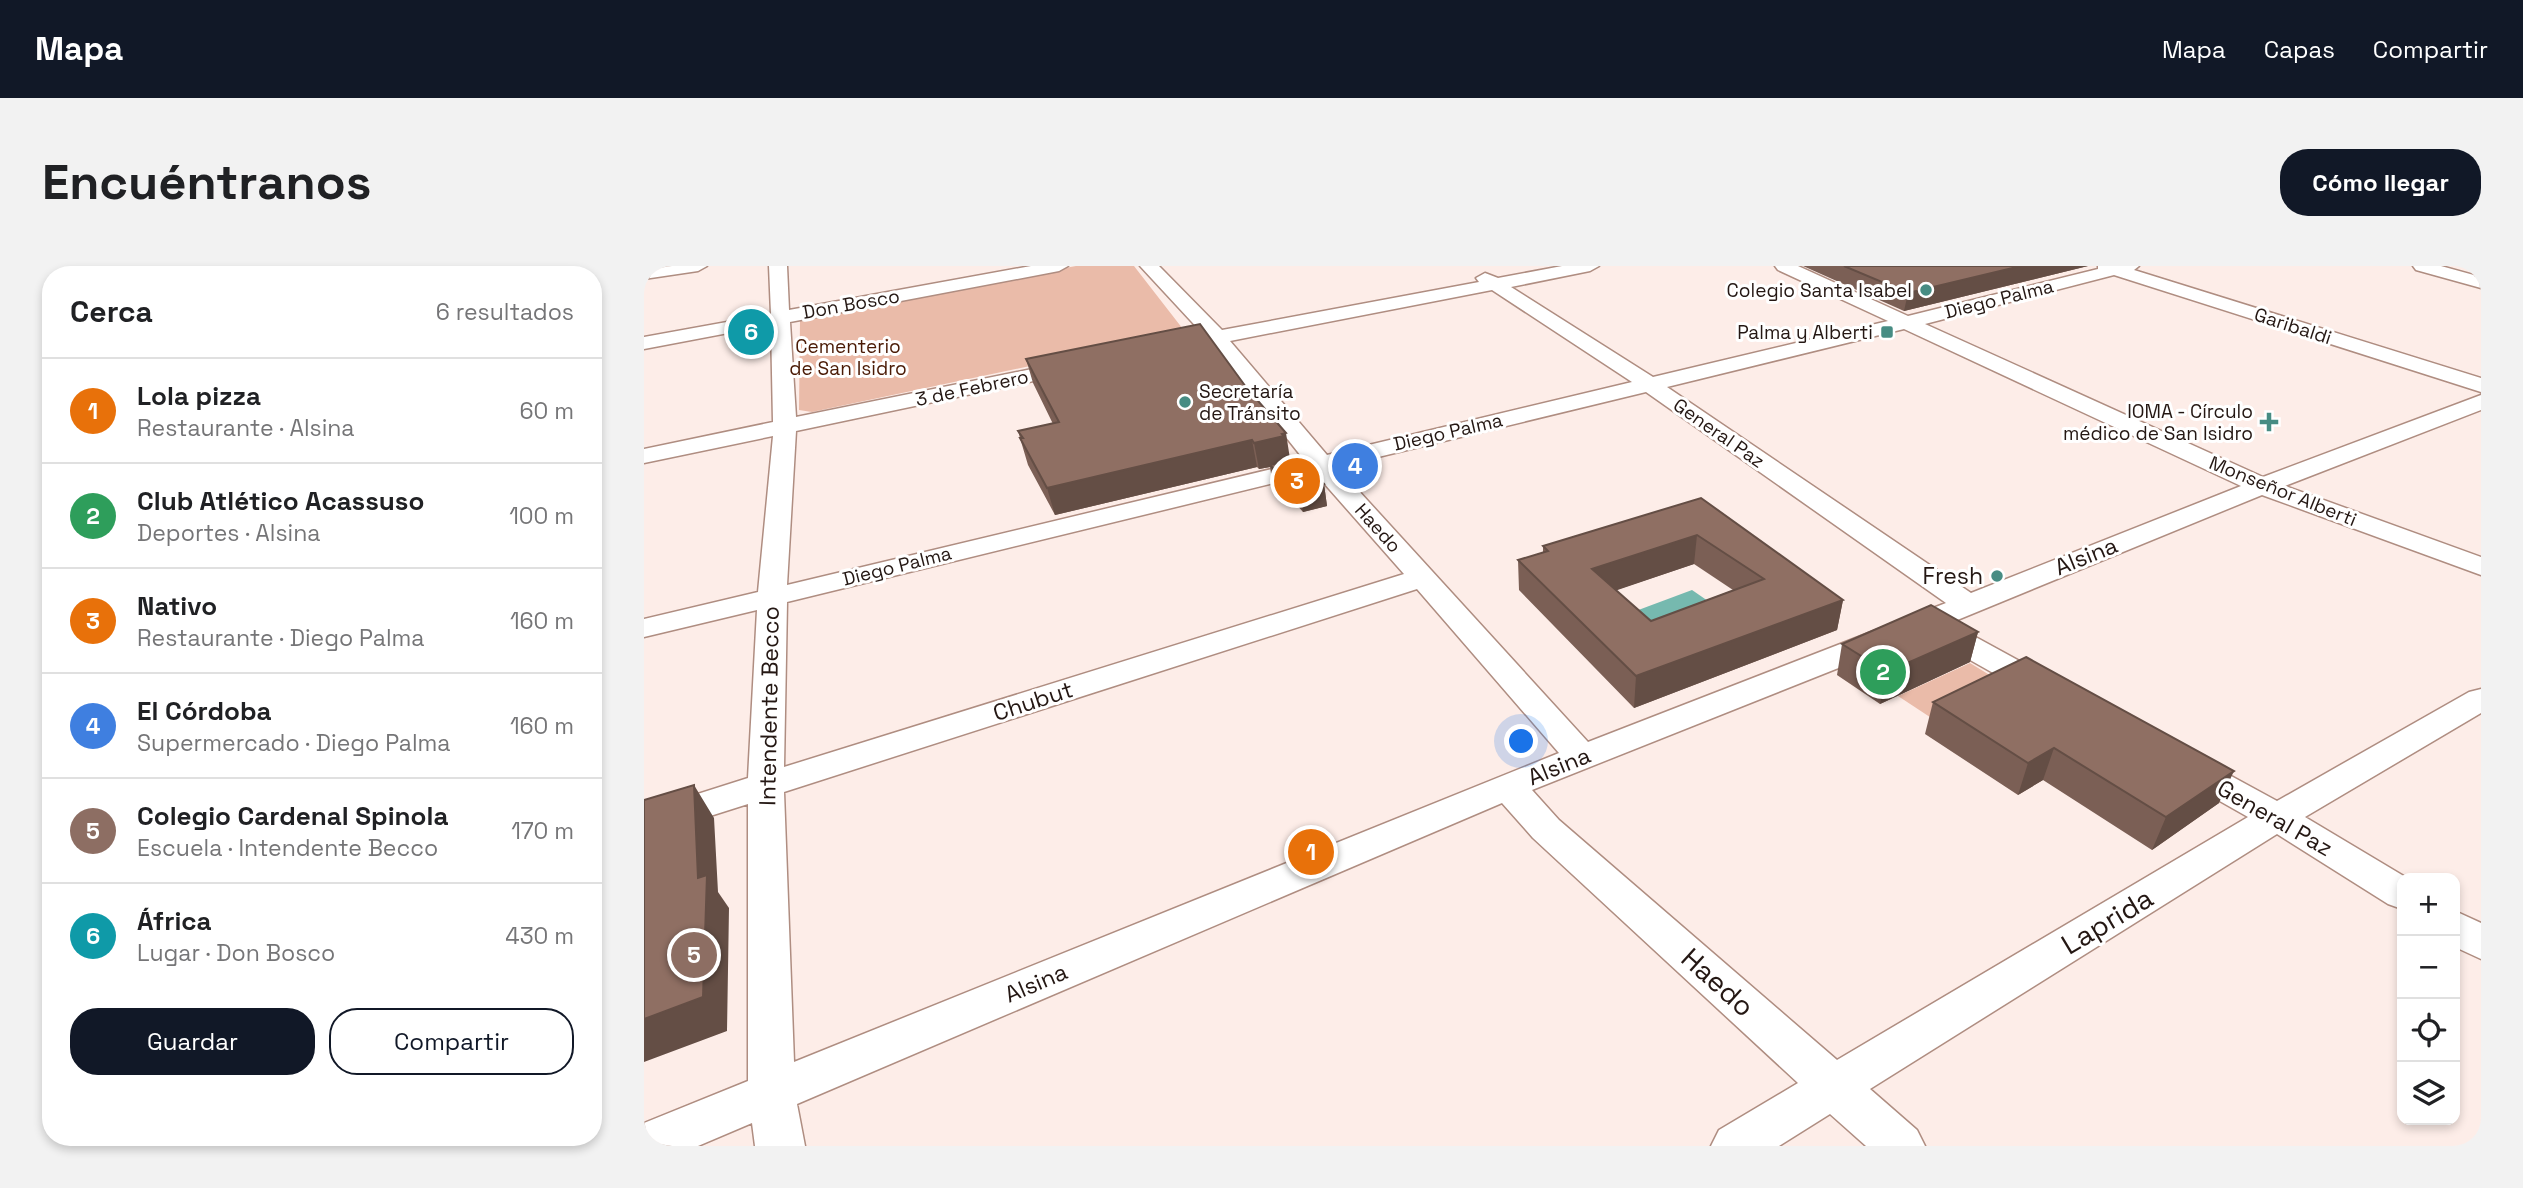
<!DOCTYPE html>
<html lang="es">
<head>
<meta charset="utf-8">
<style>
	body { margin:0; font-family:"Space Grotesk",sans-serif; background:#f2f2f2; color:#202124 }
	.controls { position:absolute; right:21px; bottom:21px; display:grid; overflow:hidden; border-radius:14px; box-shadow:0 4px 10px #0003 }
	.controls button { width:63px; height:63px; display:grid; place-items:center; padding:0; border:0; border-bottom:2px solid #e0e0e0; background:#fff; color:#202124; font:35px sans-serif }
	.you { position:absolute; left:878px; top:476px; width:24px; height:24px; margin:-18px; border:5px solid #fff; border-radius:50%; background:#1a73e8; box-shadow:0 0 0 10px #1a73e833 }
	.badge { display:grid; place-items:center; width:46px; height:46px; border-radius:50%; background:#111827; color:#fff; font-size:23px; font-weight:700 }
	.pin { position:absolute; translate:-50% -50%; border:4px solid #fff; box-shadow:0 2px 7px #0006 }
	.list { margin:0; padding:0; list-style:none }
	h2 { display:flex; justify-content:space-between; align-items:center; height:91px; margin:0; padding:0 28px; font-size:30px }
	h2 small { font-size:23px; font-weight:400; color:#757577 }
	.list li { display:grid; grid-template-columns:46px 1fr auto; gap:21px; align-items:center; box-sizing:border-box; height:105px; padding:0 28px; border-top:2px solid #e0e0e0 }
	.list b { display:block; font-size:26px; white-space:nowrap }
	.list p { margin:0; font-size:23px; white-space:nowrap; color:#757577 }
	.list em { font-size:23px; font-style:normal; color:#757577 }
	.actions { display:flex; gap:14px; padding:21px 28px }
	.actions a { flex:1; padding:16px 0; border:2px solid #111827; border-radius:28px; text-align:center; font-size:24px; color:#111827 }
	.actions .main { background:#111827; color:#fff }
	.icon { flex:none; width:38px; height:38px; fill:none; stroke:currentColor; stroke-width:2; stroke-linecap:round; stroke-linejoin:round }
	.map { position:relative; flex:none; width:1837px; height:880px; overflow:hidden; border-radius:28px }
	header { display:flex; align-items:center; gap:42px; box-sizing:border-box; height:98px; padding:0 35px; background:#111827; color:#fff }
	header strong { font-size:33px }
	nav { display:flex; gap:38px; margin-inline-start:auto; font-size:24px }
	.intro { display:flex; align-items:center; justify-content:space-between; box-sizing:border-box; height:168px; padding:0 42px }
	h1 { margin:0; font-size:49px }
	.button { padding:18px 32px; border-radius:28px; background:#111827; color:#fff; font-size:24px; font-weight:700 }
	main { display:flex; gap:42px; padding:0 42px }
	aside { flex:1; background:#fff; border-radius:28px; box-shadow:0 4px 10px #0003 }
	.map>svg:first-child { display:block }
	.green { fill:#eabba9 }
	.water { fill:#76b9af }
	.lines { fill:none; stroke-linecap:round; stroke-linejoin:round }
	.minor-casing { stroke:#af8d81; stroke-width:3 }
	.minor { fill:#fff; fill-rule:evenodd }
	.wall { fill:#7b5f55; fill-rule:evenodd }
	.shaded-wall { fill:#644e45 }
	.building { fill:#8f6f63; stroke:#644e45; stroke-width:2; fill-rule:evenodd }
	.poi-dot { fill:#478c83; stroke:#fff; stroke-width:2.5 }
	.labels { text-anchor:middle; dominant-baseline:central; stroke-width:6; stroke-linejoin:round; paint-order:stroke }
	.far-poi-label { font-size:19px; fill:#241713; stroke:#fff; text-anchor:end }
	.far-street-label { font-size:19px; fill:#241713; stroke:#fff }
	.far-park-label { font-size:19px; fill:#4a1a05; stroke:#fff }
	.street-label { font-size:23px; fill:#241713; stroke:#fff }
	.poi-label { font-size:23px; fill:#241713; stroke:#fff; text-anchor:end }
	.near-street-label { font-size:28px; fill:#241713; stroke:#fff }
</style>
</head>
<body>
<header>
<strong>Mapa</strong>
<nav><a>Mapa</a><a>Capas</a><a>Compartir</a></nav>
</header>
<div class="intro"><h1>Encuéntranos</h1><a class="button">Cómo llegar</a></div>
<main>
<aside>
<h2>Cerca<small>6 resultados</small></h2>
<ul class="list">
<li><span class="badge" style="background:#e8710a">1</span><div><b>Lola pizza</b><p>Restaurante · Alsina</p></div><em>60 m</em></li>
<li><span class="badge" style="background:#2e9e5b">2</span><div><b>Club Atlético Acassuso</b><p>Deportes · Alsina</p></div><em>100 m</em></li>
<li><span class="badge" style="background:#e8710a">3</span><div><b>Nativo</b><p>Restaurante · Diego Palma</p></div><em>160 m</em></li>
<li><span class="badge" style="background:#3f7fe0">4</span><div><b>El Córdoba</b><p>Supermercado · Diego Palma</p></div><em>160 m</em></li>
<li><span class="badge" style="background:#8d6e63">5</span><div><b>Colegio Cardenal Spinola</b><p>Escuela · Intendente Becco</p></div><em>170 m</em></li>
<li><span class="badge" style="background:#0f9aa8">6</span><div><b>África</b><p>Lugar · Don Bosco</p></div><em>430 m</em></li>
</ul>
<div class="actions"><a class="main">Guardar</a><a>Compartir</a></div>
</aside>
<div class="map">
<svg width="1837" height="880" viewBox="0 0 1837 880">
	<rect width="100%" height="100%" fill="#fdede8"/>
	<!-- green -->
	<path class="green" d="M432,0H490L542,67L168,146L155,144L156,54L165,49Z
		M1326,397L1370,424L1298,459L1254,430Z"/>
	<!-- water -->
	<path class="water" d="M1048,324L1064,335L1000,357L989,346Z"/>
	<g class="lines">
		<!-- minor casing -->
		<g class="minor-casing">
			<path id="minor" d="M18,0H63L54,5L0,13V3Z
				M125,0H143L145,44L387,0H424L415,5L146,56L152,151L432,94L439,96L443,100L439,104L432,106L152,165L143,319L661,195L568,78L522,87L515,85L512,81L515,77L559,68L496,0H515L578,64L835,16L832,12L841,7L854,12L918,0H955L946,5L867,21L1009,111L1244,55L1134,4L1131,0H1154L1264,50L1454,3V0H1495L1490,4L1837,112V126L1470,9L1281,58L1619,211L1837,129V144L1641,220L1837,291V309L1618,229L1306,357L1414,416L1418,423L1414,430L1402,433L1390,430L1280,368L888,524L915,554L1193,794L1604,551L1528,508L1523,500L1528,492L1541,488L1554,492L1633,535L1825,426L1837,423V447L1661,551L1763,612H1758V643L1744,638L1633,568L1226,823L1273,864L1281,880H1222L1186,848L1135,880H1067L1075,864L1154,817L889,572L858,537L153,838L161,880H111L108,857L54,880H0V857L104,815V538L0,571V545L104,512L113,344L0,371V353L114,326L129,170L0,197V183L129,156L127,59L0,83V71L127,48ZM848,24L988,116L683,189L586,75ZM1260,63L1597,220L1327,327L1023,121ZM1002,126L1302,337L944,476L693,201ZM671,207L760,308L140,501L143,336ZM773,323L915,487L150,796L140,526Z
				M1769,0H1797L1837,11V22L1772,4Z
				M1811,645L1837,657V693L1811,681Z"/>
		</g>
		<!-- minor -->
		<use href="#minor" class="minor"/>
	</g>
	<!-- wall -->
	<path class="wall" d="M1159,0H1444L1260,45Z
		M556,58L646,193L644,194L680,218L683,240L659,246L645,230L639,232L629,220L626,201L615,203L613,201L411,249L384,199L376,172L374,165L409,158L389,117L382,93Z
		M1057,232L1199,334L1193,364L990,442L875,324L874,294L899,287V280ZM1050,298L1089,324L1007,355L972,324Z
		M1334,366L1326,396L1236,438L1193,409L1198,378Z
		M1289,436L1575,537L1508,584L1399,514L1374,529L1281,468Z"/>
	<!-- shaded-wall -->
	<path class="shaded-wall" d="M1377,0H1444L1260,45L1264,27Z
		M642,167L646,193H644V196L626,199V201L615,203L610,177Z
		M608,174L613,201L411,249L403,222Z
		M642,208L645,230L639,232L636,210Z
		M680,218L683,240L659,246L655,224Z
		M1053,269L1050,298L947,333L948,303Z
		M1199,334L1193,364L990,442L992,410Z
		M1334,366L1326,396L1236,438L1243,406Z
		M1410,482L1399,514L1374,529L1384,497Z
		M1590,505L1575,537L1508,584L1522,551Z
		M50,519L70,552L74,626L85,642L83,765L0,796V753L54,612Z"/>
	<!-- building -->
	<path class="building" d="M1200,0H1377L1264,27Z
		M556,58L602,121L642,167L638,168L640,170L610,177L608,174L403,222L376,172H379L374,165L415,156L382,93Z
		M656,191L680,218L655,224L642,208L636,210L626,199Z
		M1057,232L1199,334L992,410L874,294L904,285L899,280ZM1053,269L1120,313L1007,355L948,303Z
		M1287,339L1334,366L1243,406L1198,378Z
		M1382,391L1590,505L1522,551L1410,482L1384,497L1289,436Z
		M50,519L54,612L63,609L59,731L0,753V534Z"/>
	<!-- markers -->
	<g class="poi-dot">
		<circle cx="1282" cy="24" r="7"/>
		<rect x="1236" y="59" width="14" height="14" rx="3.5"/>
		<circle cx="541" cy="136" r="7"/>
		<path d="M1621.5 145.5h7v7h7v7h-7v7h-7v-7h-7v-7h7z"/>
		<circle cx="1353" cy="310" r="7"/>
	</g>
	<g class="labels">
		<!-- far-poi labels -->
		<g class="far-poi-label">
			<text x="1268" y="24">Colegio Santa Isabel</text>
			<text x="1229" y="66">Palma y Alberti</text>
			<text x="555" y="125" text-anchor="start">Secretaría<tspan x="555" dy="22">de Tránsito</tspan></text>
			<text x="1609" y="145">IOMA - Círculo<tspan x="1609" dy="22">médico de San Isidro</tspan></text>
		</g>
		<!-- far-street labels -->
		<g class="far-street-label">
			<text transform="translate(1355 33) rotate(-14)">Diego Palma</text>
			<text transform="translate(207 38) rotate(-10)">Don Bosco</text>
			<text transform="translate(1649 60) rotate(18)">Garibaldi</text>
			<text transform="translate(328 122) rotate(-12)">3 de Febrero</text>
			<text transform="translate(804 166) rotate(-13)">Diego Palma</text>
			<text transform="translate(1075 167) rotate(35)">General Paz</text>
			<text transform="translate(1639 225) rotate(22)">Monseñor Alberti</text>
			<text transform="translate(734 262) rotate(48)">Haedo</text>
			<text transform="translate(253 300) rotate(-14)">Diego Palma</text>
		</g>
		<!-- far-park labels -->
		<g class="far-park-label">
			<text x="204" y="80">Cementerio<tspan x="204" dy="22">de San Isidro</tspan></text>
		</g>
		<!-- street labels -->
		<g class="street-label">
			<text transform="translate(1442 290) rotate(-22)">Alsina</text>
			<text transform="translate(389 435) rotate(-18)">Chubut</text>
			<text transform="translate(125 440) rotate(-89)">Intendente Becco</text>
			<text transform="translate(915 500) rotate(-22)">Alsina</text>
			<text transform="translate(1631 552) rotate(30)">General Paz</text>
			<text transform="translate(392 717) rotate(-23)">Alsina</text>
		</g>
		<!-- poi labels -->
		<g class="poi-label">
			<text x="1339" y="310">Fresh</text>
		</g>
		<!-- near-street labels -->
		<g class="near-street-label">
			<text transform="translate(1463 655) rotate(-31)">Laprida</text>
			<text transform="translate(1074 716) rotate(42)">Haedo</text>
		</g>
	</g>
</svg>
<div class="controls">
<button>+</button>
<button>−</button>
<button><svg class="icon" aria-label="locate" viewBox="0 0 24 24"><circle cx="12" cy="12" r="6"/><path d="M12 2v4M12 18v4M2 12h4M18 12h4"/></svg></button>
<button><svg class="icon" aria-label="layers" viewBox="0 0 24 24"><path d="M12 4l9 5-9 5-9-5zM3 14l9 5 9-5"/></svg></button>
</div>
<div class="you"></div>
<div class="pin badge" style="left:667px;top:586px;background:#e8710a">1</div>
<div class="pin badge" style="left:1239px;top:406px;background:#2e9e5b">2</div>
<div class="pin badge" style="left:653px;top:215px;background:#e8710a">3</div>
<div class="pin badge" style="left:711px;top:200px;background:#3f7fe0">4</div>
<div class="pin badge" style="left:50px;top:689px;background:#8d6e63">5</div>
<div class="pin badge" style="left:107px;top:66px;background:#0f9aa8">6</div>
</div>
</main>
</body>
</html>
